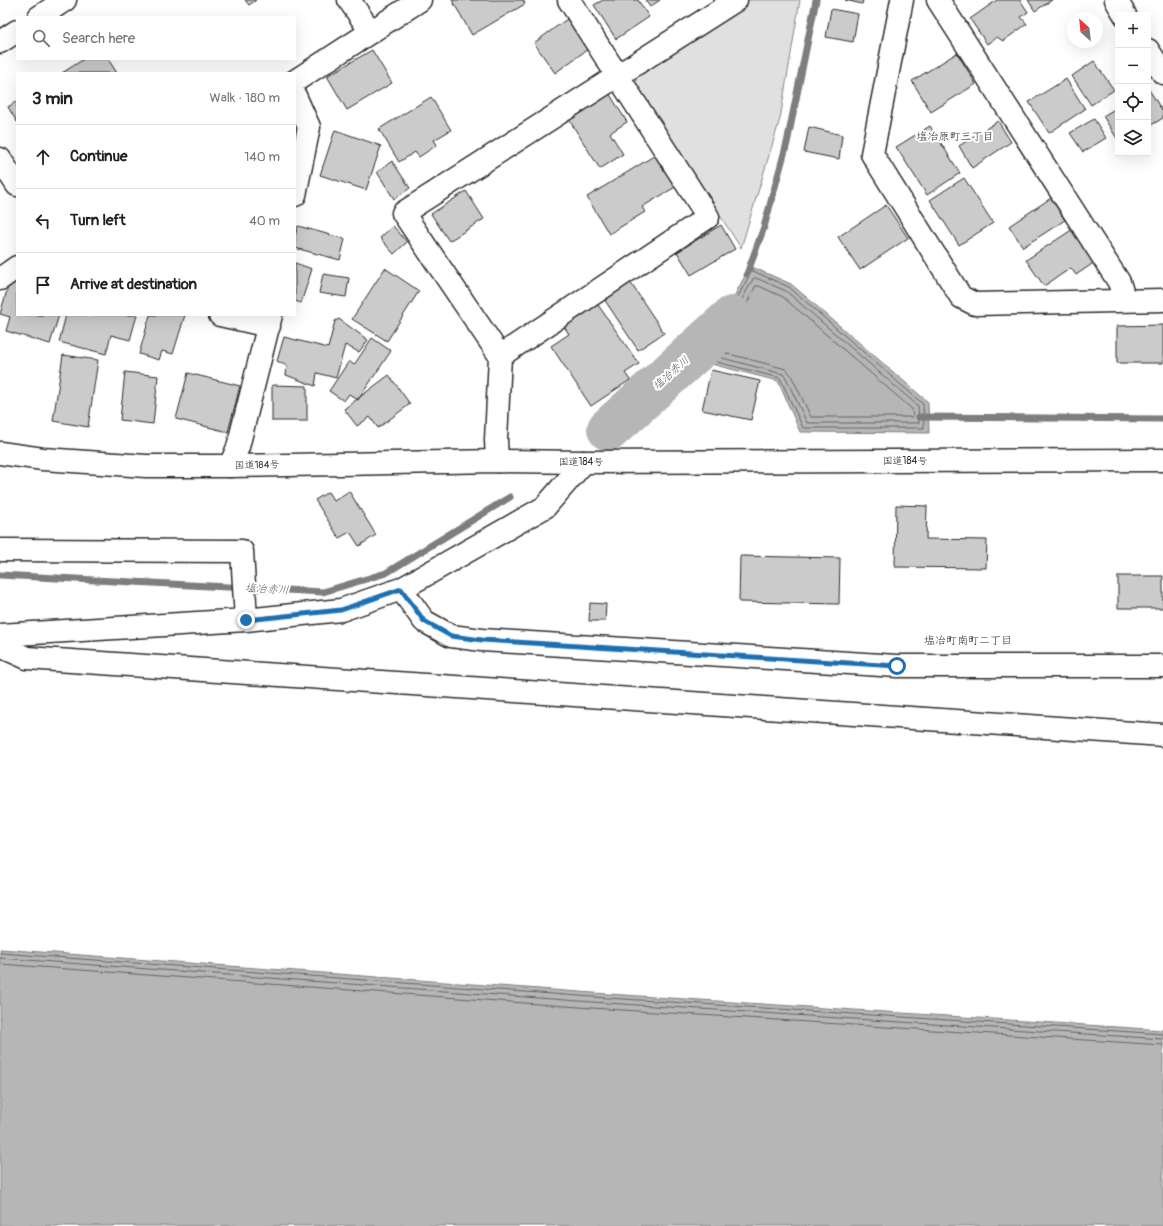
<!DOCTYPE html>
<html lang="en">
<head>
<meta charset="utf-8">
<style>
	body { margin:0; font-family:Pangolin,"Klee One",sans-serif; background:#f6f6f6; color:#222 }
	.controls { position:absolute; right:12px; top:12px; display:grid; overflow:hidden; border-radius:0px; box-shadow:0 4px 16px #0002 }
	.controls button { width:36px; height:36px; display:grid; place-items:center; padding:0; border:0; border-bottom:1px solid #e0e0e0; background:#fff; color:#222; font:20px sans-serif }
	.compass { position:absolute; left:1067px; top:12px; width:36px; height:36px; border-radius:50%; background:#fff; box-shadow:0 4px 16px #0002; rotate:333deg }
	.stop { position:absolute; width:12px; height:12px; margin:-9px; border:3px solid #1f6fb2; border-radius:50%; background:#fff }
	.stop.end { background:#1f6fb2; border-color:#fff; box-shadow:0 1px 4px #0008 }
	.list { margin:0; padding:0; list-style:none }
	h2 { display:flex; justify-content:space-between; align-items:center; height:52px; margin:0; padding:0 16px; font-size:17px }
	h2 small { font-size:13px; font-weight:400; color:#767676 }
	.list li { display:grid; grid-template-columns:26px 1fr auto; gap:12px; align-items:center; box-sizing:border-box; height:64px; padding:0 16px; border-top:1px solid #e0e0e0 }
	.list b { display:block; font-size:15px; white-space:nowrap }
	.list em { font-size:13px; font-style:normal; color:#767676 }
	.icon { flex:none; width:22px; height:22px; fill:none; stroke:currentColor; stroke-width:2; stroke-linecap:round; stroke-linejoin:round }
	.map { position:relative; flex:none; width:1163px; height:1226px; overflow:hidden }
	.search { position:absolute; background:#fff; box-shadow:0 4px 16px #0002; left:16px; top:16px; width:280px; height:44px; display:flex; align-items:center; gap:10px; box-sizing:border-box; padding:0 14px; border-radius:0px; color:#767676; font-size:15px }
	.panel { position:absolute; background:#fff; box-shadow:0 4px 16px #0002; left:16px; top:72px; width:280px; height:244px; border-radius:0px }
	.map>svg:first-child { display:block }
	.green { fill:#e0e0e0; stroke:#868686 }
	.water { fill:#b6b6b6; stroke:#7e7e7e }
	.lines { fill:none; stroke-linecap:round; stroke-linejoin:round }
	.shore { stroke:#636363; stroke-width:1 }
	.stream { stroke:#7e7e7e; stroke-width:7 }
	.river { stroke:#b6b6b6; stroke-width:44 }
	.building { fill:#cbcbcb; stroke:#2b2b2b }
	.street-casing { stroke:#2b2b2b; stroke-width:25 }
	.secondary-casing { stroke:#2b2b2b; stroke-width:25 }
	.highway-casing { stroke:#2b2b2b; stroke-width:25 }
	.street { stroke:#fff; stroke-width:22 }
	.secondary { stroke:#fff; stroke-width:22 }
	.highway { stroke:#fff; stroke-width:22 }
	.route { stroke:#1f6fb2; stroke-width:5 }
	.labels { text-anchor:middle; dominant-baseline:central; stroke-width:4; stroke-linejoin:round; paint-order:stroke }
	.street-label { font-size:10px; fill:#2b2b2b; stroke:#fff }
	.neighbourhood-label { font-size:11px; fill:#2b2b2b; stroke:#fff }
	.water-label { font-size:11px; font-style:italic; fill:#5c5c5c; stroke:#fff }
</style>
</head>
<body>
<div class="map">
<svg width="1163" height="1226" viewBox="0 0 1163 1226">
	<rect width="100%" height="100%" fill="#fff"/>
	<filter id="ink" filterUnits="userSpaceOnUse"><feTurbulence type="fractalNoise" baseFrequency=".025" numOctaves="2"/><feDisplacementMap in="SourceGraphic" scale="8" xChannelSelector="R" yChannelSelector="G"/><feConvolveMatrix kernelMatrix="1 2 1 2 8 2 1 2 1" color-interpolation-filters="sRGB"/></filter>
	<g filter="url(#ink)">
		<!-- green -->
		<path class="green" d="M748,0H800L780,119L741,248L635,84L637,73Z"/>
		<!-- water -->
		<path class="water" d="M750,266L791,284L928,402L929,433L800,432L778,381L707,363L685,348L730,304Z
			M0,949L593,993L1163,1030V1226H0Z"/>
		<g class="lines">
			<!-- shore -->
			<path class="shore" d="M753,271L789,287L923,404L924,428H803L780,378L709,360L693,348V345L733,306L751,272Z
				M756,278L786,291L918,406L919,423H807L786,378L783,374L711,355L701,348V345L737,309L753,279Z
				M756,286H759L783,297L912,409L913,417H811L791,375L786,369L714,350L710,347V344L742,313Z
				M0,953L593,997L1163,1034
				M0,958L592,1002L1163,1039
				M0,964L592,1008L1163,1045"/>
			<!-- stream -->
			<path class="stream" d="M747,274L764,227L787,143L816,0
				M919,417L1163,419
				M0,575L323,592L386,573L510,497"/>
			<!-- river -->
			<path class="river" d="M609,429L732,318"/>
		</g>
		<!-- building -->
		<path class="building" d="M245,0H256L249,5Z
			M452,0H523L525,4L472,35Z
			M603,0H638L649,17L616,39L594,5Z
			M645,0H660L650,7Z
			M845,0H863L862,4Z
			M997,0H1020L1028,12L1021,17L1027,24L1003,41L997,37L987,44L970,19Z
			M1028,0H1052L1035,11Z
			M831,9L858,14L853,42L826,37Z
			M567,19L588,49L555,73L534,43Z
			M372,50L392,83L347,110L327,76Z
			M957,53L976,84L931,112L912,81Z
			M84,59H108L117,73H62Z
			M1094,61L1114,90L1091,105L1072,76Z
			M1066,79L1085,109L1049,133L1029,102Z
			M1148,88L1163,112V118L1148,127Z
			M609,93L627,122L610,133L623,154L600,169L568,118Z
			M431,97L451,130L434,140L437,145L419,157L415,152L399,162L379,129Z
			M17,101V122L8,107Z
			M1118,107V140L1103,116Z
			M1094,119L1106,138L1083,152L1070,133Z
			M998,121L1011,142L972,168L959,146Z
			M930,126L960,173L927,195L896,147Z
			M809,127L842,135L839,159L804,152Z
			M335,130L381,146L366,190L320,175Z
			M657,154L677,186L642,207L645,212L609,234L587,197Z
			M392,161L410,188L394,199L377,172Z
			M964,178L993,223L959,245L930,200Z
			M466,191L484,219L449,241L431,214Z
			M1051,198L1065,220L1023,247L1009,226Z
			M886,205L908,238L860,270L838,237Z
			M721,225L735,249L691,275L677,252Z
			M298,226L345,239L340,260L295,248V236Z
			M393,226L407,242L394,254L380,238Z
			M1073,229L1095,262L1076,275L1071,268L1044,286L1026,260Z
			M295,263L312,269L301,303L295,301Z
			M385,268L419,291L387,341L352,319Z
			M13,270L17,271V315H59L50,344L6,331L10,317L0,314Z
			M323,274L349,278L346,297L319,293Z
			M630,282L664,333L638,350L604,299Z
			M596,302L639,364L625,373L630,380L591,406L551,346L569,334L563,325Z
			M66,315H137L130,340L111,335L106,354L59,342Z
			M150,315H185L173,354L162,351L159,360L139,354Z
			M339,319L368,340L359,352L345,345L336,378L317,373L315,386L286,375L287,366L277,361L284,337L328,348L335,321Z
			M1163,325V363H1117V326Z
			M372,338L391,351L358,400L349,394L344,401L329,391L349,361L354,365Z
			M63,355L98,360L88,427L53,421Z
			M711,370L760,381L751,420L702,410Z
			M125,372L158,376L153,424L120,420Z
			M188,373L240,386L228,432L176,419Z
			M389,375L410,404L378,428L370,417L357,426L344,409Z
			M272,385L307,386V421H272Z
			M349,491L376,535L359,546L350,532L339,538L315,500L328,492L334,501Z
			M896,505L927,506L926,539L987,540L986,568L895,567Z
			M740,556L840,558L839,604L739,602Z
			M1118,576H1163V608H1118Z
			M590,603L606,604L605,621H589Z"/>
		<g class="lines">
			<!-- street casing -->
			<g class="street-casing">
				<path id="street" d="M349,0L371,32
					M902,0L872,154L961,297L975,304L1163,300
					M938,0L1119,282L1125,301
					M295,81L420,0
					M295,96L309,127L295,195
					M0,159L17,185
					M0,279L17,267
					M220,315L269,326
					M500,356L708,217L569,0
					M497,461L496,440L500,356L403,213L736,0
					M230,466L238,447L271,315
					M0,550L242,551L246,620
					M401,589L424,621L451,636L482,640L897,666H1163
					M0,635L246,620L341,610L401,589L545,507L584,462
					M0,646L27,658L1163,735"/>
			</g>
			<!-- secondary casing -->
			<g class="secondary-casing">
				<path id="secondary" d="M1116,0L1125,15
					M39,17L65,0
					M0,42L17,31
					M1148,50L1163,73"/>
			</g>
			<!-- highway casing -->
			<g class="highway-casing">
				<path id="highway" d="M0,453L43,459L146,466H230L497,461L584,462L1163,460"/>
			</g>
			<!-- street -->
			<use href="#street" class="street"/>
			<!-- secondary -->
			<use href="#secondary" class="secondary"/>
			<!-- highway -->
			<use href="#highway" class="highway"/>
		</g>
	</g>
	<g class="lines" filter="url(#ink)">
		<!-- route -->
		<path class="route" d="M246,620L341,610L401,589L424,621L451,636L482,640L897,666"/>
	</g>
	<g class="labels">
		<!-- street labels -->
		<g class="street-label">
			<text x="905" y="461">国道184号</text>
			<text x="581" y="462">国道184号</text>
			<text transform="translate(257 465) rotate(-1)">国道184号</text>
		</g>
		<!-- neighbourhood labels -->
		<g class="neighbourhood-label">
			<text x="955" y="136">塩冶原町三丁目</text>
			<text x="968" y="640">塩冶町南町二丁目</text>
		</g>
		<!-- water labels -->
		<g class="water-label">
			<text transform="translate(671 373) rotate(-42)">塩冶赤川</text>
			<text transform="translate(267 589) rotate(3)">塩冶赤川</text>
		</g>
	</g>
</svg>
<div class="controls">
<button>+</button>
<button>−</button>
<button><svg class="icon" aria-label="locate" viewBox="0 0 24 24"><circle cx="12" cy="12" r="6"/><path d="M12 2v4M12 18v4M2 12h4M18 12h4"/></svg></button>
<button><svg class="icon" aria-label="layers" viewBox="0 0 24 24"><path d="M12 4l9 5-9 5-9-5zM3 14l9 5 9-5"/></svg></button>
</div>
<svg class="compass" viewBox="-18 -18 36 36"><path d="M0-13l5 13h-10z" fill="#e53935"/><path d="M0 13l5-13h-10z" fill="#767676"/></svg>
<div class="stop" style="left:897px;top:666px"></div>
<div class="stop end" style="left:246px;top:620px"></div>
<div class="search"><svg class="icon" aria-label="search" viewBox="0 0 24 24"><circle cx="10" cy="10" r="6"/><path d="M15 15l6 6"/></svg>Search here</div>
<section class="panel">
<h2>3 min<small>Walk · 180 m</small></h2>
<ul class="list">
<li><svg class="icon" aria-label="ahead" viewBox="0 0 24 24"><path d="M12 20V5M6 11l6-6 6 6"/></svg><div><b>Continue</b></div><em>140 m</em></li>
<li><svg class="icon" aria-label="left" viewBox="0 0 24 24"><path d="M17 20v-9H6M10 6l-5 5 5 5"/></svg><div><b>Turn left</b></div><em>40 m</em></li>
<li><svg class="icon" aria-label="arrive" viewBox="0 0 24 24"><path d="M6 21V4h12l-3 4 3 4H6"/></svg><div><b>Arrive at destination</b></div></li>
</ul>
</section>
</div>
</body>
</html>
